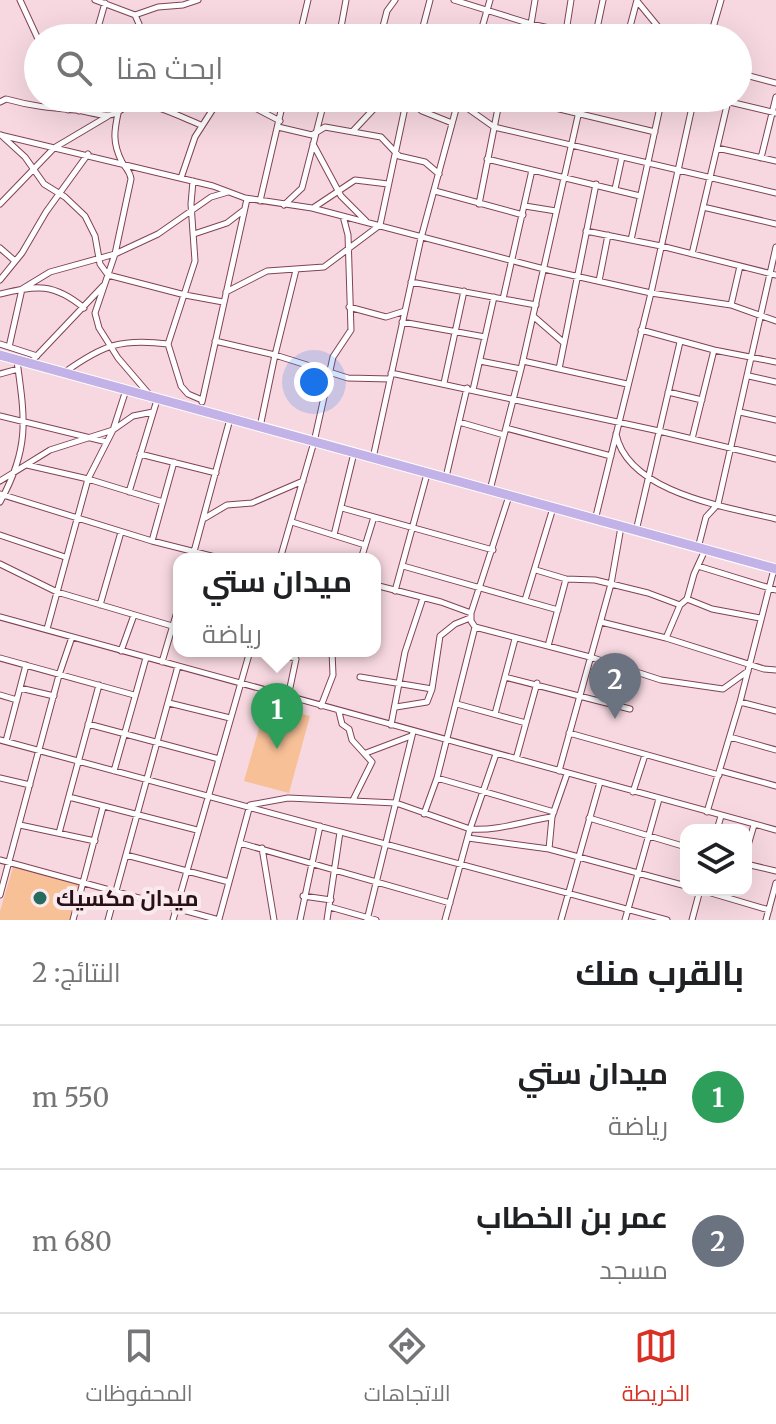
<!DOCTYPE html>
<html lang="ar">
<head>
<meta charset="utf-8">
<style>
	body { margin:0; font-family:Merriweather,Cairo,serif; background:#f6f6f6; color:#202124; direction:rtl }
	.controls { position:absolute; right:24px; bottom:24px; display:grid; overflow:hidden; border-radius:16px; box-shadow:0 8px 32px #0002 }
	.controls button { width:72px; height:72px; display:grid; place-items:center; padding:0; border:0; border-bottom:2px solid #e0e0e0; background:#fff; color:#202124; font:40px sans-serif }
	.you { position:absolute; left:314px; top:382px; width:28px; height:28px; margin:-20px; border:6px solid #fff; border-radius:50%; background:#1a73e8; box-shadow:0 0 0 12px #1a73e833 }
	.badge { display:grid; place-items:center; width:52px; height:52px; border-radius:50%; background:#d93025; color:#fff; font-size:26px; font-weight:700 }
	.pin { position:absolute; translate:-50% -66px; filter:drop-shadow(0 2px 4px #0008) }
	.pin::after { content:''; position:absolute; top:42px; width:28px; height:24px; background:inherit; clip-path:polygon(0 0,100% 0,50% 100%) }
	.popup { position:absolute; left:173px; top:553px; width:208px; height:104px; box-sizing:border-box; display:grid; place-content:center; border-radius:16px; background:#fff; filter:drop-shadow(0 2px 6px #0005); font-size:26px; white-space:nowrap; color:#757577 }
	.popup b { font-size:30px; color:#202124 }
	.popup::after { content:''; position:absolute; left:50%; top:100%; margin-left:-16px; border:16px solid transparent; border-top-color:#fff }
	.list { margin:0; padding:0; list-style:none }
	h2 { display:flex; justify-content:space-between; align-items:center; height:104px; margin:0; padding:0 32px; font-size:34px }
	h2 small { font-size:26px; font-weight:400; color:#757577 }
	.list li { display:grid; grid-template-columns:52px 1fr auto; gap:24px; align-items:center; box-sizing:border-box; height:144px; padding:0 32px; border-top:2px solid #e0e0e0 }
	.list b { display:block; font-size:30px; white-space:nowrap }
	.list p { margin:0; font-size:26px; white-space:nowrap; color:#757577 }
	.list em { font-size:26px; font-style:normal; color:#757577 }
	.icon { flex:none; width:44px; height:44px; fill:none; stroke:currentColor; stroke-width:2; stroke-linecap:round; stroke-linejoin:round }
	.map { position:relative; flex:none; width:776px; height:920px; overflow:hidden; direction:ltr }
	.search { position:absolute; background:#fff; box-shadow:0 8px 32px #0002; left:24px; right:24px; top:24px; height:88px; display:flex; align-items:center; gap:20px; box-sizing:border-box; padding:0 28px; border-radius:44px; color:#757577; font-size:30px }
	.sheet { height:392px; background:#fff }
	nav { display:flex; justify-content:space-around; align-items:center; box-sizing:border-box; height:112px; border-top:2px solid #e0e0e0; background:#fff; font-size:22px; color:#757577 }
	nav a { display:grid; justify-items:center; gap:4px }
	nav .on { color:#d93025 }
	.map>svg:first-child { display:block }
	.green { fill:#f7c097 }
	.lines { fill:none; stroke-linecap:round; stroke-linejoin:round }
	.minor-casing { stroke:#804258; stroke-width:7 }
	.trunk-casing { stroke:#fff; stroke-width:11 }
	.minor { stroke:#fff; stroke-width:5 }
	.trunk { stroke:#c3b2e8; stroke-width:9 }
	.poi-dot { fill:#266b5e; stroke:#faeaee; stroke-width:3 }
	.labels { text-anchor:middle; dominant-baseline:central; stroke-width:8; stroke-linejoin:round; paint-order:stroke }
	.poi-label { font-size:22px; font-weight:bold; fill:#280f18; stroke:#faeaee; text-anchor:start }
</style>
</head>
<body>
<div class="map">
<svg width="776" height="920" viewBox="0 0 776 920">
	<rect width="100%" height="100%" fill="#f7d8e1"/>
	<!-- green -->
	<path class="green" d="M266,704L310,716L289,793L244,781Z
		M13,867L79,885L70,920H0V911Z"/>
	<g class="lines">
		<!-- minor casing -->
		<g class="minor-casing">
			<path id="minor" d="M20,0L38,39
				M95,0L135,15L139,24L140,38
				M454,0L531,24L594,38
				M637,1L660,29
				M135,15L158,7L183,5L198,0
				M531,24L535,0
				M341,30L375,38
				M95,38L105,3
				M299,38L308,0
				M339,38L346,0
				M380,38L387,11L395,0
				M420,38L430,0
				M479,38L490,0
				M565,38L571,0
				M595,38L603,0
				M627,38L637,0
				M656,38L660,29L689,38
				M710,38L721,0
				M738,73L776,83
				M64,98L68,110
				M121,98C117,123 109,137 122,162C126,169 130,171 131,179L115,254L95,313L99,328L118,358L148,393
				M236,98L280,121
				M453,98L494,127L776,193
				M514,98L655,132
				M636,98L661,104
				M713,98L776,113
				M407,100L422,111L452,123
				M0,102L6,99C31,106 50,108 75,110C86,111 96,115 106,115C117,116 120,109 129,105C145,98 185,119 201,125
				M145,105L170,98
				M79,111L82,98
				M278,127L312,135L325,127L381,137L399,156L425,162L439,174
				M353,131L384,98
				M0,135L213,186L245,198L312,208L544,269L651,293L731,305L776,321
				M1,135L25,157L44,184L65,197L85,216L95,236L100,264L108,275L185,295L223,302
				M313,144L341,196L366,221
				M717,148L776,161
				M761,158L776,97
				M487,159L640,196
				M181,178L195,137L220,98
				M193,181L191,204L195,261L168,344L181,386L188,394L202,400
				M615,189L622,157
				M435,191L523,215
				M260,201L284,98
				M0,204L54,148L108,116
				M479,204L500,98
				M284,205L302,188L325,98
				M525,206L556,211
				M703,207L776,224
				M313,208L355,180L388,184
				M586,231L661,246L776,275
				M194,234L227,223L244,210
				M631,240L662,98
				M0,248L15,261
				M692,254L728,101
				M0,280L22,253L46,212L88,154
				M599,281L608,235
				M411,282L536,305
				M226,292L267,271L324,267L380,225L407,98
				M0,294C37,285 54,283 84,308
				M503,299L532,170
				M731,305L740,266
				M349,307L386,317L405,311
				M533,316L563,342
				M402,322L485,337
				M641,330L714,350L776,362
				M215,341L275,355L348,378L390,379
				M0,344L37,356
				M9,347L22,289L50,272L115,254L158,234L211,197L228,192
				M480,361L521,369
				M523,361L627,384
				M30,363L103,286
				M559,369L596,184
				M65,372C103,345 121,338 168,344
				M391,373L659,431L776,459
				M0,374L18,369
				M749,376L776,382
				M444,383L464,291
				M473,390L494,297
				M668,392L702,400
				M202,402L247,199
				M740,412L776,420
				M0,416L107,442
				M459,422L504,435
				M260,427L275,355L296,270
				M506,428L611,456
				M616,434C628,493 727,507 776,519
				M692,439L714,350
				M140,454L216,473
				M373,458L421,238L459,98
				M27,465L88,479L163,502
				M446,477L467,388
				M0,481L50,450L113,430L133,416L153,412
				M490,490L521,369L582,98
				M129,492L157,400
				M0,494L152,541L223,559
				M0,502C30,448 25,419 17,361
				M342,508L493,550
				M205,518L227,505L252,503L303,481
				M595,520L651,293L694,98
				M292,522L365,545
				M636,531L680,342
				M0,535L65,557
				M334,535L354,453
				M152,541L174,462
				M698,548L706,517L718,504L776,247
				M192,559L230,419
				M280,559L314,442L333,357L351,330L348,235L343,216
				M361,559L374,517
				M0,564L57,592L179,628
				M403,566L558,610
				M698,566L776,590
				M536,570L566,579L595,580L648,593L680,605
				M375,585L441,602L471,613
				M395,591L427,474
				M687,599L712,609L760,618
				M525,600L553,508
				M100,605L121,532
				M0,617L776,830
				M601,622L666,638L680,605L687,599L694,574L705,550
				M475,627L590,657L661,680L723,689L748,671
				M47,629L88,479L113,430L126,390
				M666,638L764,669L776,670
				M548,646L566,579
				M121,651L134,615
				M273,651L296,659L288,697
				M0,658L134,695
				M162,662L179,605
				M360,677L432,689
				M505,677L630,709
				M20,688L54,696
				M0,695L17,700
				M740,702L776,711
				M169,703L230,718
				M457,704L526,723
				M321,706L333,675L332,651
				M396,707L427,702L432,689L440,636L455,624L470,618
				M339,712L342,724L349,729L352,740L372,762L353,800
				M495,714L515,639
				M88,724L219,759
				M391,725L405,652L423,598
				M569,733L719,775
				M730,737L776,750
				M0,740L667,920
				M6,741L26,665
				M366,753L411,736
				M516,759L537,683
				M114,771L146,658
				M559,771L611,584L621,527
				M721,771L776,786
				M0,778L30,785
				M437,778L554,812
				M633,792L645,755
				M69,797L197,830
				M707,812L740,702L774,569
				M424,814L437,778L475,627L471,621V613L509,496
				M589,818L686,847
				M20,825L95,841
				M717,830L721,816
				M59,833L99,685
				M468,838L549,849L686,886
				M240,843L450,903
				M262,848L274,920
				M549,849L552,817L567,774
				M746,852L754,825
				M126,855L229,882
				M0,860L219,920
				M746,864L776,871
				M701,890L769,910
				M0,895L59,675L72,637
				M303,896L331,900
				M330,907L376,920
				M219,919L250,805L288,798L396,803L470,829C499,831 524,821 552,817
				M73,920L103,807
				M108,920L178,666
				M173,920L250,651
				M300,920L320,826
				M327,920L340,832
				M367,920L413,732
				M445,920L470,829L496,754
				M561,920L600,782
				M625,920L659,799
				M692,920L700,890
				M766,920L776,883"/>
		</g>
		<!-- trunk casing -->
		<g class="trunk-casing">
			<path id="trunk" d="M0,355L776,569"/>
		</g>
		<!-- minor -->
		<use href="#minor" class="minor"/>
		<!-- trunk -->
		<use href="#trunk" class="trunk"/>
	</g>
	<!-- markers -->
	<circle class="poi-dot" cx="40" cy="898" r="8"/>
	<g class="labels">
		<!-- poi labels -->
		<g class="poi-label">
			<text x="56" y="898">ميدان مكسيك</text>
		</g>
	</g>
</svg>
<div class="controls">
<button><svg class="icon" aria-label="layers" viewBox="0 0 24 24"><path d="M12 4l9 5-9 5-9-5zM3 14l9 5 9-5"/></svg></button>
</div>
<div class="you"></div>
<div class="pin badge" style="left:277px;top:749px;background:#2e9e5b">1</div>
<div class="popup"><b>ميدان ستي</b>رياضة</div>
<div class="pin badge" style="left:615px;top:719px;background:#6b7280">2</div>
<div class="search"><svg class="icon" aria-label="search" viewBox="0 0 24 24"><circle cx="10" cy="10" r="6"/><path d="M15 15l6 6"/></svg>ابحث هنا</div>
</div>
<section class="sheet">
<h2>بالقرب منك<small>النتائج: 2</small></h2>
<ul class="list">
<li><span class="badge" style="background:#2e9e5b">1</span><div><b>ميدان ستي</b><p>رياضة</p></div><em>550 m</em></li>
<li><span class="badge" style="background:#6b7280">2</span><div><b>عمر بن الخطاب</b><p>مسجد</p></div><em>680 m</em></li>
</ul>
</section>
<nav>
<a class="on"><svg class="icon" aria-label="map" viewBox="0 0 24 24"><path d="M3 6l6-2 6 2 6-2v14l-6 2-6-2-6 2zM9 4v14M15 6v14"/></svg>الخريطة</a>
<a><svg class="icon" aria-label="directions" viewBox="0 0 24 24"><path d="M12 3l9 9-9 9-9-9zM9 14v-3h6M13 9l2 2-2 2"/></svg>الاتجاهات</a>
<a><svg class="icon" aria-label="saved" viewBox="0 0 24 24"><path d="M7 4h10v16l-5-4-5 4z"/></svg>المحفوظات</a>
</nav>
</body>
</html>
